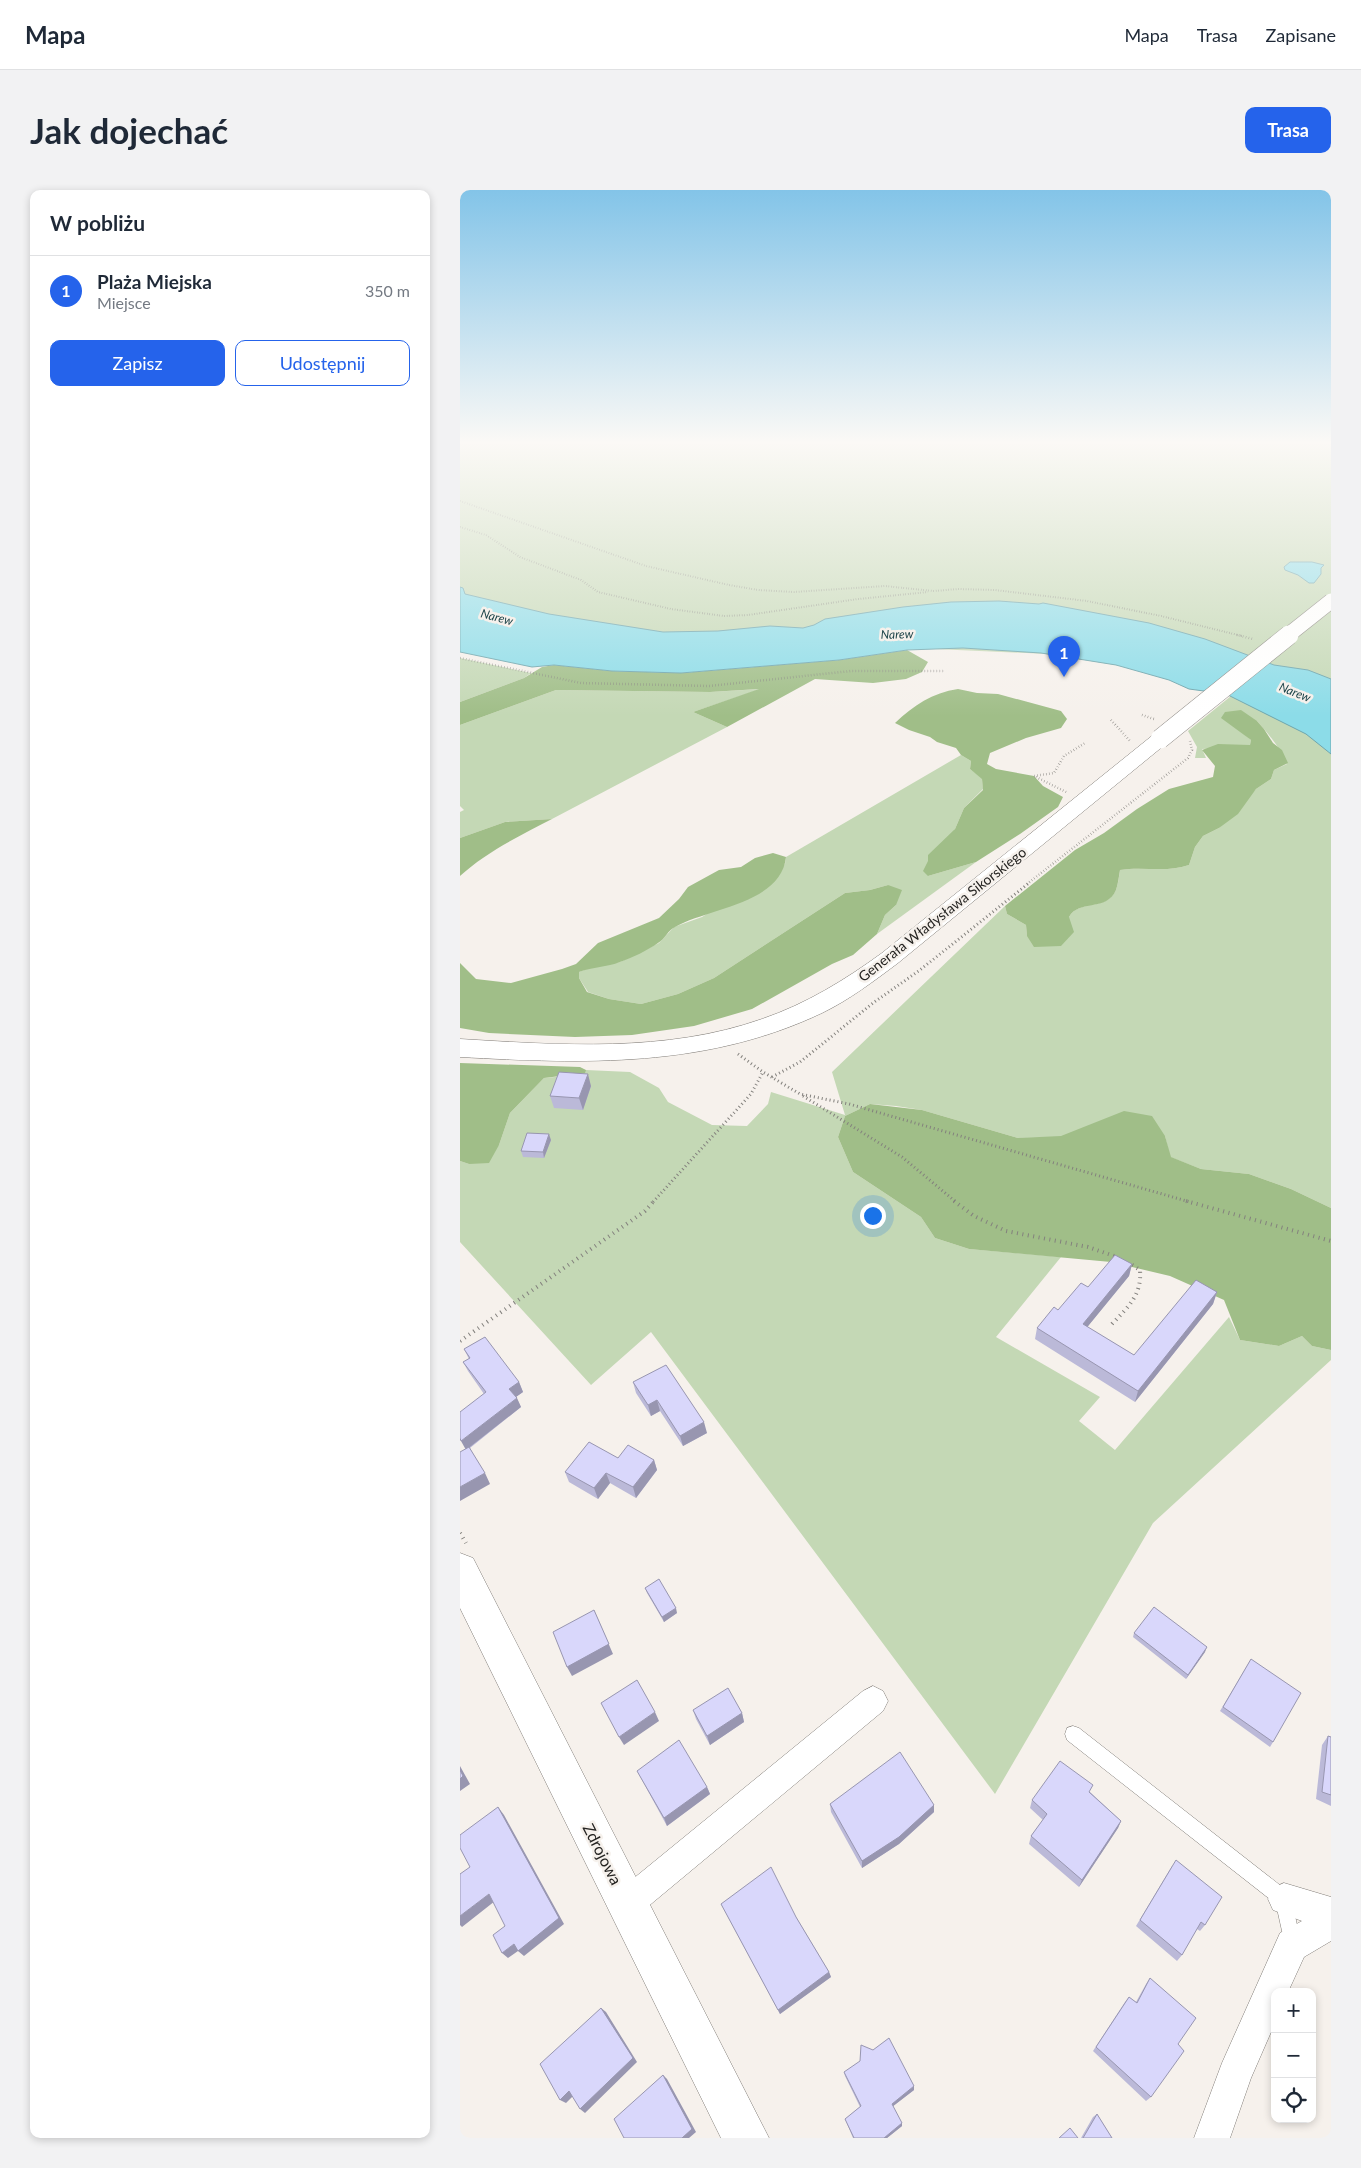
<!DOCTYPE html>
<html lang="pl">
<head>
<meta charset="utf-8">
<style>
	body { margin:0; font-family:Lato,sans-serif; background:#f2f2f3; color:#1f2937 }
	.controls { position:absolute; right:15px; bottom:15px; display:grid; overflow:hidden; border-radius:10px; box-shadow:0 2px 8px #0003 }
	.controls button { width:45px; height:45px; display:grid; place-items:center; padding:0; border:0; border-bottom:1px solid #e0e1e3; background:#fff; color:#1f2937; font:25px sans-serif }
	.you { position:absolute; left:412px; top:1025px; width:18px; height:18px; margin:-12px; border:4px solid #fff; border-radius:50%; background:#1a73e8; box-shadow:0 0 0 8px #1a73e833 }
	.badge { display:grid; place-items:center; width:32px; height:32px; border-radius:50%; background:#2563eb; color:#fff; font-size:16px; font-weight:700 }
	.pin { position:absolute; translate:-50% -41px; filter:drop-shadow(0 1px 2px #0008) }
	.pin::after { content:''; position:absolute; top:26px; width:18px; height:15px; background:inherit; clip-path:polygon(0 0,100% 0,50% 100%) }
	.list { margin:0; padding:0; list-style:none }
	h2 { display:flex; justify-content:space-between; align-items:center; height:65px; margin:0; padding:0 20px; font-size:21px }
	h2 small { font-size:16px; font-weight:400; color:#747a83 }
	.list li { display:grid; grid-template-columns:32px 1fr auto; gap:15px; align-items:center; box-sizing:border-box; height:70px; padding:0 20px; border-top:1px solid #e0e1e3 }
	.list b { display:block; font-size:19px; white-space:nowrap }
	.list p { margin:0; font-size:16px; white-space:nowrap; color:#747a83 }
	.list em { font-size:16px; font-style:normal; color:#747a83 }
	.actions { display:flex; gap:10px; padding:15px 20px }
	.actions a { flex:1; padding:11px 0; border:1px solid #2563eb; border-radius:10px; text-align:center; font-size:18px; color:#2563eb }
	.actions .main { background:#2563eb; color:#fff }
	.icon { flex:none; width:28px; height:28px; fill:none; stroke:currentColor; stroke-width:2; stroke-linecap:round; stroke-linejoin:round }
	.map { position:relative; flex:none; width:871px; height:1948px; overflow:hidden; border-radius:10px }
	header { display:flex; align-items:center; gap:30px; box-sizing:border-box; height:70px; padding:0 25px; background:#fff; border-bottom:1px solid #e0e1e3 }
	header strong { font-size:24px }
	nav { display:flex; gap:28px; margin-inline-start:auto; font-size:18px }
	.intro { display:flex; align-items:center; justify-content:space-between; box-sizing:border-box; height:120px; padding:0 30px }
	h1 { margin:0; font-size:35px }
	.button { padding:12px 22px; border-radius:10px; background:#2563eb; color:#fff; font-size:18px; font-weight:700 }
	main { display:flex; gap:30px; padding:0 30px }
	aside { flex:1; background:#fff; border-radius:10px; box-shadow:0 2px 8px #0003 }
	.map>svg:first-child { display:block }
	.green { fill:#c4d8b5 }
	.forest { fill:#a0be88 }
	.water { fill:#8cdce8; stroke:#6da5ad }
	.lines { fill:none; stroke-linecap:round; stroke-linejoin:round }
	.lane-casing { stroke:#827e79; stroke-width:1 }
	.street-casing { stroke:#827e79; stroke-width:1 }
	.secondary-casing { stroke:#827e79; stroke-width:1 }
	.path-far3 { stroke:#83817d; stroke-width:2; stroke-dasharray:0.5 2; stroke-linecap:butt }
	.path-far2 { stroke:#83817d; stroke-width:2.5; stroke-dasharray:0.5 2.5; stroke-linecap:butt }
	.path-far1 { stroke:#83817d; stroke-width:3; stroke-dasharray:1 3; stroke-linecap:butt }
	.path { stroke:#83817d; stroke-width:4; stroke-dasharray:1 4.5; stroke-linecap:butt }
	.lane { fill:#fff; fill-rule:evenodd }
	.street { fill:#fff; fill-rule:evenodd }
	.secondary { fill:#fff; fill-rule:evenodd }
	.secondary-bridge-far1-casing { stroke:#827e79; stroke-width:16; stroke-linecap:butt }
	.secondary-bridge-casing { stroke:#827e79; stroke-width:20; stroke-linecap:butt }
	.secondary-bridge-far1 { stroke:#fff; stroke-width:15 }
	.secondary-bridge { stroke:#fff; stroke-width:19 }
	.wall { fill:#bbb9d8 }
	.shaded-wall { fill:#9896b0 }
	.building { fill:#d9d7fb; stroke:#9896b0 }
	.labels { text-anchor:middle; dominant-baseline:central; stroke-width:5; stroke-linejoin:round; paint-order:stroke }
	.far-water-label { font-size:12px; font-style:italic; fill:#1d4449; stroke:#f6f1ec }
	.street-label { font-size:14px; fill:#252422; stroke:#f6f1ec }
	.near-street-label { font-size:16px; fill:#252422; stroke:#f6f1ec }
</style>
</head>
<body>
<header>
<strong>Mapa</strong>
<nav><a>Mapa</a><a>Trasa</a><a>Zapisane</a></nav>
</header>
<div class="intro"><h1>Jak dojechać</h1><a class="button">Trasa</a></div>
<main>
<aside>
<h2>W pobliżu<small></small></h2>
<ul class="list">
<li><span class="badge">1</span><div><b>Plaża Miejska</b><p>Miejsce</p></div><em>350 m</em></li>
</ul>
<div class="actions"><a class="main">Zapisz</a><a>Udostępnij</a></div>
</aside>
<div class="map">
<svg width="871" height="1948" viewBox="0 0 871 1948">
	<rect width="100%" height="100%" fill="#f6f1ec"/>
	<!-- green -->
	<path class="green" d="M0,253H871V550L843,529L724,486L587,464L431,457L0,431Z
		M0,468L71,483L64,488L0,512Z
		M301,499L233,522L267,537L92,629L45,632L0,648V622L4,620L0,616V535L96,500L250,502Z
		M771,506L847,544L871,564V1018L831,999L789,984L741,979L710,967L705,946L558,948L462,920L436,916L410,914L385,926L378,947L393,982L461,1027L475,1048L509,1059L601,1067L536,1147L640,1207L619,1231L655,1260L769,1127L780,1150L819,1156L842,1146L852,1156L871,1160V1170L693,1333L535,1604L191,1142L131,1195L0,1052V971L9,974L39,955L50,923L84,888L106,886L126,880L170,882L199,898L208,912L252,935L287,936L308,914L311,902L385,925L372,882L545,716L547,724L566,735L567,746L609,727C619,709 647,721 656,700C658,694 659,687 660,680C683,676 706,683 729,675L735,657L743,646L759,638L796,599L811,589L814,580L827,574C822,560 807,542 797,531L779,540L791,550L790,556L742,559L746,568H735L737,557L728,541Z
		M501,565L511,571L510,579L522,588L523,599L504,618L495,639L468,686L516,672L417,744L425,725L436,715L428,695L410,700L385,703L254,788L218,804L181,814L149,809L128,802L119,788V782L132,777L160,772L199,753L214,737L242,727L325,674L326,667Z"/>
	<!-- forest -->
	<path class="forest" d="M447,460L468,472L462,482L446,489L413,493L355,489L267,537L233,522L299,499L250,502L96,500L0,535V512L64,488L82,477L94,475L152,481L221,483L379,470Z
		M498,499L517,503L538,504L601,521L607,529L601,538L566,548L530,563L527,574L536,579L574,586L583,596L603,607L598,617L560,644L516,672L468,686L463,681L468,671V665L495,639L504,618L523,600L522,589L510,579L511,571L501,565L496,558L477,552L470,547L449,540L435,533C454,515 472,503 498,499Z
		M781,520L797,531L804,539L813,553L822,560L828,573L814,580L811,589L796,599L778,624L759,638L743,646L735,657L729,675C706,683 683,676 660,680C659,686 658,694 656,700C647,722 619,709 609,727L614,742L601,756L574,757L567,746L566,735L547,724L545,716L615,660L644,643L677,619L709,599L753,587L755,576L742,560L758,554L790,555L791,550L761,528L765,522Z
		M92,629C61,645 26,662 0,686V648L45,632Z
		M313,663L326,667C321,714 248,718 215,737C208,740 205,749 198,753C188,760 172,768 160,772C147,777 133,777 119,782V788L127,802L149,809L181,814L218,804L254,788L385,703L410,700L428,695L442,700L436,715L425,725L417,744L393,765L372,774L292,819L234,836L172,845L115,847L29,843L0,838V773L16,789L51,793L102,779L116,774L138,753L199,728L219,709L228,697L259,680L281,677L295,668Z
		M0,873L120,877L126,880L125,883L84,888L50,923L39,955L29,973L9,974L0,971Z
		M410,914L462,920L558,948L601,946L664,921L692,926L705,946L711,967L741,979L789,984L831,999L871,1018V1160L852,1156L842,1146L819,1156L780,1150L764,1110L710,1086L651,1072L509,1059L475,1048L461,1027L393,982L378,947L385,926Z"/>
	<!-- water -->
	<path class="water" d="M830,372H852L864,375L861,378V384L854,393H849L838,385L825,380L824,377Z
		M0,397L3,398L5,404L89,424L203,442L258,441L310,436L343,438L354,435L365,429L443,417L491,412L539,411L579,414L583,413L689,433L745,449L814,475L848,480L871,489V564L846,544L766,504L729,499L709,490L656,475L581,463L503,458L447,460L379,470L221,483L152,481L94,475L72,477L0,462Z"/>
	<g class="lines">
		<!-- lane casing -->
		<g class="lane-casing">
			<path id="lane" d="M613,1536L619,1538L830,1703L841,1753L838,1759L832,1762L826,1759L816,1714L607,1550L605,1544L607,1538Z"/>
		</g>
		<!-- street casing -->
		<g class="street-casing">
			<path id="street" d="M413,1496L423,1501L428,1511L423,1521L179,1724L168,1729L157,1724L152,1713L157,1702L403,1501Z
				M824,1693L871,1707V1751L844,1767L828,1802H815V1833L791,1888L770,1948H734L762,1873L820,1743L842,1731L813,1720L808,1709L813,1698Z"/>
		</g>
		<!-- secondary casing -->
		<g class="secondary-casing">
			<path id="secondary" d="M700,543L707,545L710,549L707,553L438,773C414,791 389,810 362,823C246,878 125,874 0,867V849C100,855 206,863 302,829C346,814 385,790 422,763L693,545Z
				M0,1363L13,1368L309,1948H261L0,1418Z"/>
		</g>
		<!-- path-far3 -->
		<path class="path-far3" d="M0,311L186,376L269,395L298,400L334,402L425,396L474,401L498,399L535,400L627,411L701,426L782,446
			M0,337L26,345L60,367L121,390L138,402L211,419L264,426L288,425L398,409L468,402"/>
		<!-- path-far2 -->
		<path class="path-far2" d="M777,445L793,449
			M0,468L121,493L249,496L391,481H484
			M682,525L694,529
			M651,530L671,552
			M606,602L574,586L594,583L604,566L625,553
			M567,694L728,568L732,560L730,551"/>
		<!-- path-far1 -->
		<path class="path-far1" d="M278,864L303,882L340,904L389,914L730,1012
			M312,887L340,872L413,813L460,780L569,693
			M343,906L442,967L496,1012
			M193,1012L291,904L303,882"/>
		<!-- path -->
		<path class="path" d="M494,1011L514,1026L546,1041L628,1057L657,1067
			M726,1011L871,1051
			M652,1134C668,1117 682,1105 680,1080L669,1073
			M0,1151L185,1021L194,1011
			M0,1343L6,1353"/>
		<!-- lane -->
		<use href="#lane" class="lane"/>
		<!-- street -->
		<use href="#street" class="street"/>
		<!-- secondary -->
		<use href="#secondary" class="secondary"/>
		<!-- secondary-bridge-far1 casing -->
		<g class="secondary-bridge-far1-casing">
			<path id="secondary-bridge-far1" d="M827,446L871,411"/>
		</g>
		<!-- secondary-bridge casing -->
		<g class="secondary-bridge-casing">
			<path id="secondary-bridge" d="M700,549L829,445"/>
		</g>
		<!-- secondary-bridge-far1 -->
		<use href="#secondary-bridge-far1" class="secondary-bridge-far1"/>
		<!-- secondary-bridge -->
		<use href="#secondary-bridge" class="secondary-bridge"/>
	</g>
	<!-- wall -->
	<path class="wall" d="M131,896L123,920L94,918L90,906Z
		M91,950L84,968L63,967L61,961Z
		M672,1074L669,1086L627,1137L674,1165L757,1102L753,1114L675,1212L575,1149L577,1138L598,1120L628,1097Z
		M4,1159L59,1192L63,1202L56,1207L61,1217L10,1258L30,1294L6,1259L24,1204L8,1181L3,1172L9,1169Z
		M173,1192L247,1243L223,1256L200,1221L191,1226L176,1203Z
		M158,1268L194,1270L197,1280L176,1308L150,1293L138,1309L109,1292L105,1282Z
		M185,1398L217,1423L204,1432L187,1403Z
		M674,1443L745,1462L726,1489L673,1447Z
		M791,1469L813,1552L810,1557L760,1521Z
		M233,1520L282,1523L284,1532L250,1555L236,1529Z
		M868,1546L871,1547V1616L856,1609L862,1555Z
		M177,1581L247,1597L250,1604L207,1636Z
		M630,1602L661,1631L658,1638L619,1697L569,1654L571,1646L583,1630L570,1618L572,1610Z
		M370,1614L474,1622L439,1654L402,1678L371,1622Z
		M712,1676L745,1735L740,1741L737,1739L722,1765L717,1771L676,1736Z
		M261,1714L336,1727L369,1782L371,1787L320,1824Z
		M690,1788L718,1854L691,1907L686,1911L633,1861L665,1812L669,1807L676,1812L686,1794Z
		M384,1882L454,1900L433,1916L442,1936L427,1948H393L385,1929L400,1917L385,1886Z
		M637,1924L652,1948H621L633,1927Z"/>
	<!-- shaded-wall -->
	<path class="shaded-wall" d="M128,884L131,896L123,920L119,908Z
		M89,944L91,950L84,968L83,962Z
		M672,1074L669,1086L620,1146L623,1134Z
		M757,1102L753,1114L675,1212L678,1201Z
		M59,1192L63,1202L53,1209L49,1199Z
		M57,1208L61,1217L6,1260L1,1251Z
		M197,1210L200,1221L191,1226L188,1215Z
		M244,1232L247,1243L223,1256L220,1246Z
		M194,1270L197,1280L176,1308L173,1297Z
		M25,1283L30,1294L0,1311V1297Z
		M146,1283L150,1293L138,1309L134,1298Z
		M216,1418L217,1423L204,1432L202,1427Z
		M134,1420L153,1464L112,1486L107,1477Z
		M747,1457L745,1462L726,1489L728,1485Z
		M195,1522L199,1531L164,1555L159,1547Z
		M282,1523L284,1532L250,1555L247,1546Z
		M0,1576L10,1594L0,1601Z
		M247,1597L250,1604L207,1636L204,1628Z
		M474,1615V1622L439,1654L402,1678V1671Z
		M38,1617L44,1625L104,1734L64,1766L58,1761L48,1768L42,1763L54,1754Z
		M661,1631L658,1638L619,1697L622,1690Z
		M29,1704L35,1711L2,1737L0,1735V1726Z
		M369,1782L371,1787L320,1824L318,1820Z
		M141,1818L146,1822L177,1872L125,1923L120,1919Z
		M203,1885L207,1889L236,1942L229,1948H222Z
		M454,1896V1900L432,1917V1914Z
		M109,1901L115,1904L106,1913L100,1910Z
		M442,1933V1936L427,1948H424Z"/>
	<!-- building -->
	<path class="building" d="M99,882L128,884L119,908L90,906Z
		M67,943L89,944L83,962L61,961Z
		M655,1065L672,1074L623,1134L674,1165L736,1090L757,1102L678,1201L577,1138L594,1117L598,1120L621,1093L628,1097Z
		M25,1147L59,1192L49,1199L57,1208L1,1251L0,1248V1222L26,1202L3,1172L10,1168L4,1159Z
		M206,1175L244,1232L220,1246L197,1210L188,1215L173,1192Z
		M129,1252L158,1268L168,1255L194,1270L173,1297L146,1283L134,1298L105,1282Z
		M9,1257L25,1283L0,1297V1262Z
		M199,1389L216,1418L202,1427L185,1398Z
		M694,1417L747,1457L728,1485L674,1443Z
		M134,1420L149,1454L107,1477L93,1442Z
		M791,1469L841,1503L813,1552L763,1517Z
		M177,1490L195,1522L159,1547L141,1513Z
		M268,1498L282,1523L247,1546L233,1520Z
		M868,1546L871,1547V1605L862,1602Z
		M219,1550L247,1597L204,1628L177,1581Z
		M440,1562L474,1615L439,1647L402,1671L370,1614Z
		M600,1571L633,1595L629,1602L661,1631L622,1690L571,1646L587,1624L572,1610Z
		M0,1580L3,1586L0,1589Z
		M38,1617L99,1728L58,1761L54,1754L42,1763L33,1745L45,1736L29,1704L0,1726V1684L10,1677L0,1658V1645Z
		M716,1670L762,1707L745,1735L741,1732L722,1765L680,1730Z
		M311,1677L336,1727L369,1782L318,1820L261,1714Z
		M690,1788L736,1828L718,1854L724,1861L691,1907L636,1857L669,1807L677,1813Z
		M141,1818L173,1868L120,1919L109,1901L100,1910L80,1874Z
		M429,1848L454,1896L432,1914L442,1933L424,1948H394L385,1929L401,1916L384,1882L400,1871L401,1855L413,1860Z
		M203,1885L232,1939L222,1948H164L154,1929Z
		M637,1924L652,1948H623Z
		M610,1938L618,1948H599Z"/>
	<!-- sky -->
	<linearGradient id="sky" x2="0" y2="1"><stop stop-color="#83c4e8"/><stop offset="0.48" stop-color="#fbf9f6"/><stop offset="1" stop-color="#fbf9f6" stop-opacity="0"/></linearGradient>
	<rect width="871" height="526" fill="url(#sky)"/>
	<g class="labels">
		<!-- far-water labels -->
		<g class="far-water-label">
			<text transform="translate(37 427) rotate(15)">Narew</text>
			<text transform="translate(437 444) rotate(-1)">Narew</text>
			<text transform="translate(835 502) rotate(22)">Narew</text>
		</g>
		<!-- street labels -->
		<g class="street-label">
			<text transform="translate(482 724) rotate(-38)">Generała Władysława Sikorskiego</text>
		</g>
		<!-- near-street labels -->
		<g class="near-street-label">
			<text transform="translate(143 1664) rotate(63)">Zdrojowa</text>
		</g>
	</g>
</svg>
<div class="controls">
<button>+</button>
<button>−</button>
<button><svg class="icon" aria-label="locate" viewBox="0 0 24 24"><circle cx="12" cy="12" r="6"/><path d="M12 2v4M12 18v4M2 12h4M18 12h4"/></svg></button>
</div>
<div class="you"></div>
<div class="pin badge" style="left:604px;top:487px">1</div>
</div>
</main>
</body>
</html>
